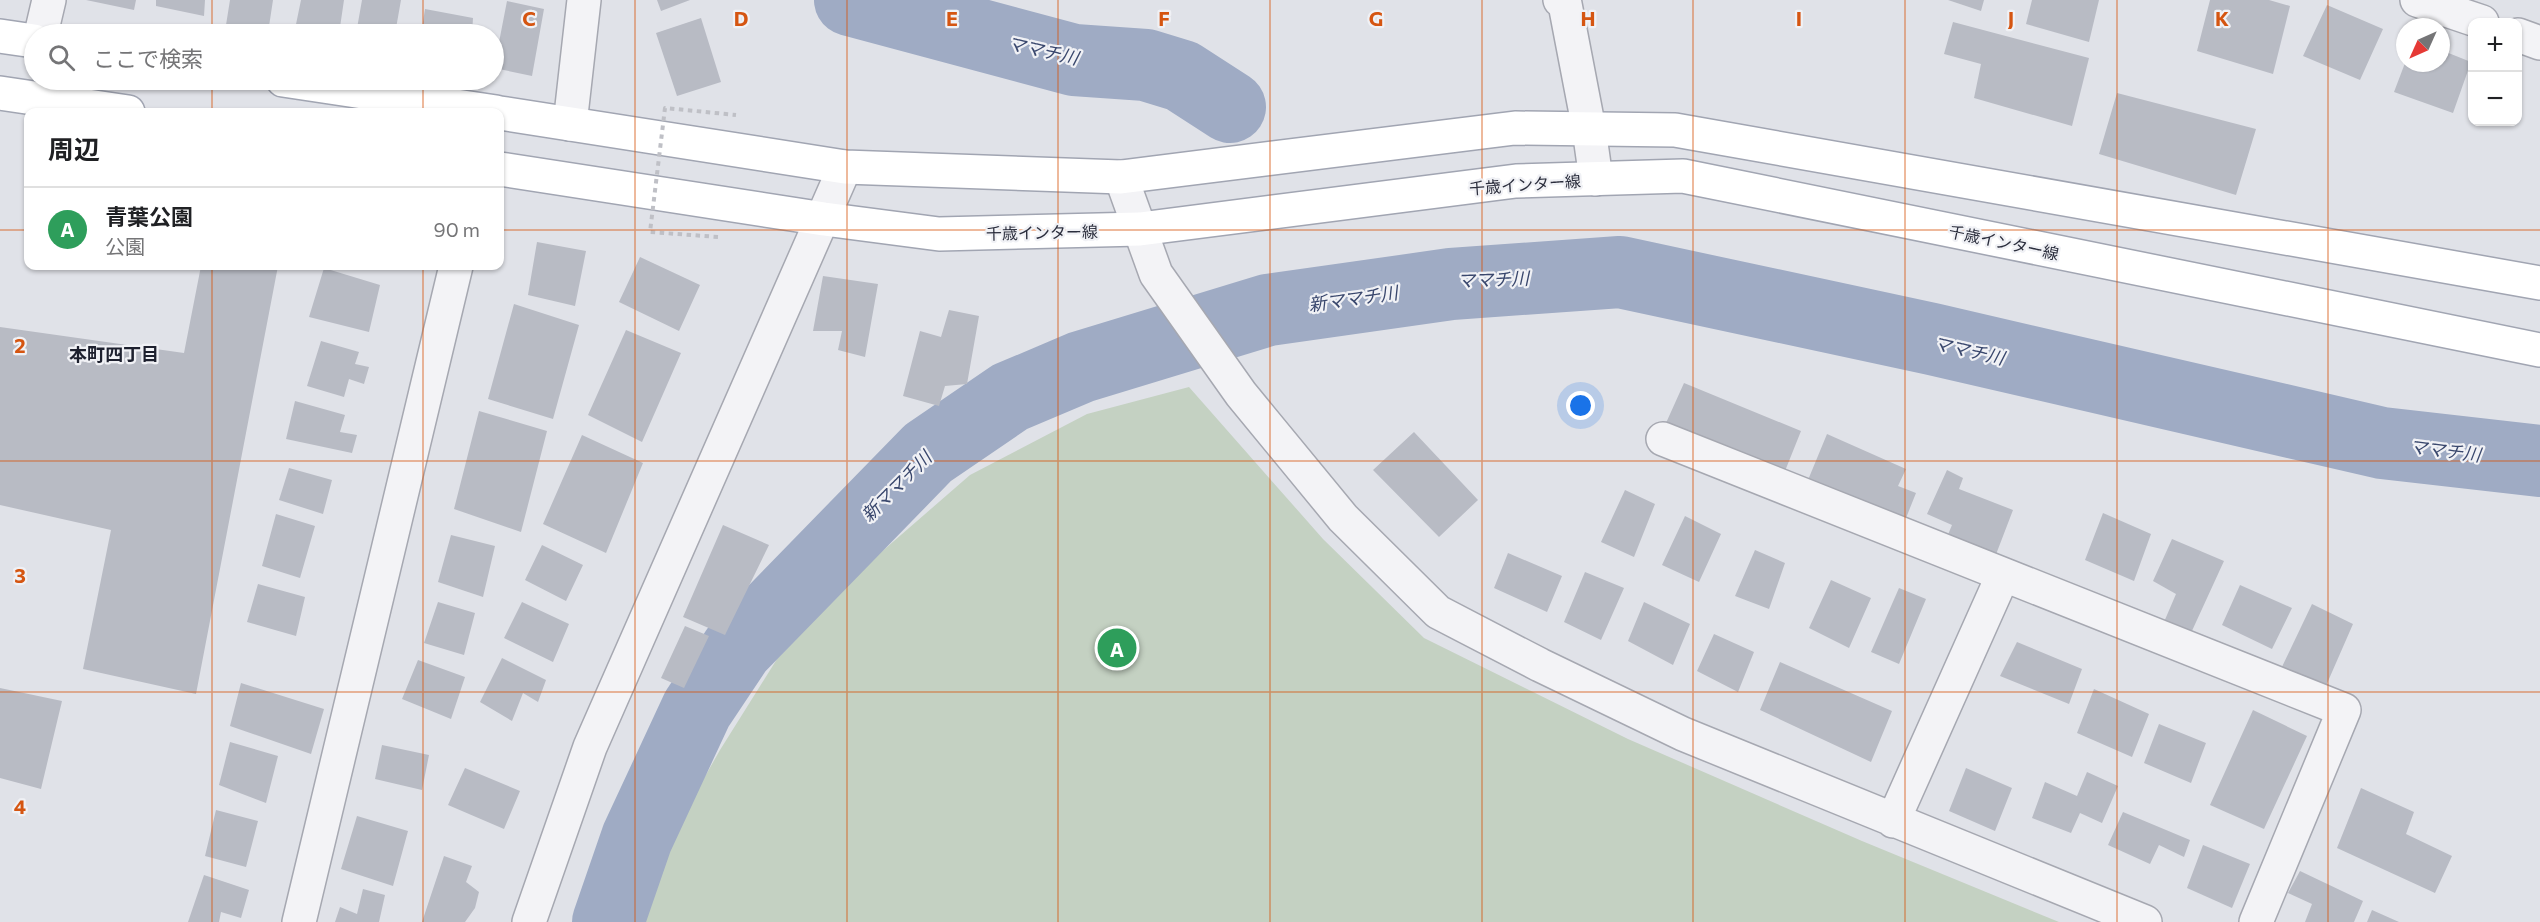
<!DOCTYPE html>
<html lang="ja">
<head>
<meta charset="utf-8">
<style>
	body { margin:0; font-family:Commissioner,"Noto Sans JP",sans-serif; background:#f2f2f2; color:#202124 }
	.controls { position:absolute; right:18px; top:18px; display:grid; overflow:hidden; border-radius:12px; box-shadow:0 2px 4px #0004 }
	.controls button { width:54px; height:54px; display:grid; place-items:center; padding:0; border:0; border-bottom:2px solid #e0e0e0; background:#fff; color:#202124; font:30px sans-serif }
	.compass { position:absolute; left:2396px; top:18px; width:54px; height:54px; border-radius:50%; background:#fff; box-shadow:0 2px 4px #0004; rotate:225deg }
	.you { position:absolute; left:1581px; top:406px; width:21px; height:21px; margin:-15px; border:4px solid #fff; border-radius:50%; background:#1a73e8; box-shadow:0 0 0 9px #1a73e833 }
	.badge { display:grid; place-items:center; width:39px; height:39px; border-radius:50%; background:#1a73e8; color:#fff; font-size:20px; font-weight:700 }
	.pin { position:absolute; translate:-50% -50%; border:3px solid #fff; box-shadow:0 2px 6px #0006 }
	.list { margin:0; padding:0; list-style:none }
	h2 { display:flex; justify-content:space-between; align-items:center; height:78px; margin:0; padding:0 24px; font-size:26px }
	h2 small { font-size:20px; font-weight:400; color:#757577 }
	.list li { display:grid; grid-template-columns:39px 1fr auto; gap:18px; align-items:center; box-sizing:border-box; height:84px; padding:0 24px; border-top:2px solid #e0e0e0 }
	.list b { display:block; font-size:22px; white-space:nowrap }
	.list p { margin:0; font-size:20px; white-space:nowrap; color:#757577 }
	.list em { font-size:20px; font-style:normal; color:#757577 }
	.icon { flex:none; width:33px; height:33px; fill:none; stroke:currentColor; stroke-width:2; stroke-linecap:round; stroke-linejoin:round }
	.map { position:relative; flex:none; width:2540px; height:922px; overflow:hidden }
	.search { position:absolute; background:#fff; box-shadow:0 2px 4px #0004; left:24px; top:24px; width:480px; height:66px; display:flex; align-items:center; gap:15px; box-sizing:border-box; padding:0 21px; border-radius:33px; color:#757577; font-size:22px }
	.panel { position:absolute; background:#fff; box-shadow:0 2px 4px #0004; left:24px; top:108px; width:480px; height:162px; border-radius:12px }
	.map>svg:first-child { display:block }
	.green { fill:#c4d1c2 }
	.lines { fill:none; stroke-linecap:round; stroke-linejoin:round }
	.river { stroke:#9fabc4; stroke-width:72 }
	.building { fill:#b8bbc4 }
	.minor-casing { stroke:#a6a8b1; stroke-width:36 }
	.major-casing { stroke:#a1a5b2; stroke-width:36 }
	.minor { stroke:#f3f3f6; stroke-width:33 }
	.major { stroke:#fff; stroke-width:33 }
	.path-bridge { stroke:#bfc0c6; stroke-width:4; stroke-dasharray:4.5 4.5; stroke-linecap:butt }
	.grid { fill:none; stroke:#d55511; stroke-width:1.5; stroke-opacity:0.55 }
	.labels { text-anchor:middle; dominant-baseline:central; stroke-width:4.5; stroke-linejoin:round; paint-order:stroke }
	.street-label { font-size:16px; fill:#2b2e3d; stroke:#f0f1f5 }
	.water-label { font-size:18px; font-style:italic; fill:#39476d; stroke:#f0f1f5 }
	.neighbourhood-label { font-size:18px; font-weight:bold; fill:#1d202e; stroke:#f0f1f5 }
	.grid-label { font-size:20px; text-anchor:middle; font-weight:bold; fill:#d55511; stroke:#f0f1f5; stroke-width:4.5; stroke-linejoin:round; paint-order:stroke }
</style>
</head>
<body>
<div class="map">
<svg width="2540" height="922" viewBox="0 0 2540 922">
	<rect width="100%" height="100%" fill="#e0e2e8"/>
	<!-- green -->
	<path class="green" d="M1189,387L1323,539L1424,638L1628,739L1862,841L2059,922H641L652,870L720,750L777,659L871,561L970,475L1087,414Z"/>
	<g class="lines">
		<!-- river -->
		<path class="river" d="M850,0L1074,60L1146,65L1182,76L1230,107
			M608,922L637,838L697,709L737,649L928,453L1010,397L1081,367L1268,310L1451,284L1620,272L1932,339L2382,443L2540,461"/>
	</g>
	<!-- building -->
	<path class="building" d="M86,0H136L134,10Z
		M156,0H205L204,16L156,6Z
		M230,0H273L268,33L226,25Z
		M301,0H344L339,34H294Z
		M362,0H401L395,34H356Z
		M657,0H690L661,11Z
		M1948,0H1984L1981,11Z
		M2032,0H2099L2089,42L2026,24Z
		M2210,0H2269L2290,6L2273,74L2197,51Z
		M507,1L544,9L532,76L494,68Z
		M2327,5L2383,29L2360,80L2303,56Z
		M425,9L473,18L472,34H421Z
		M701,18L721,82L677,96L656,33Z
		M1953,22L2089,58L2072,126L1974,98L1981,64L1944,54Z
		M2441,50L2471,62L2453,113L2394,92L2405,63H2441Z
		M2117,93L2256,129L2236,195L2099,154Z
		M537,242L586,251L575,306L528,295Z
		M640,257L700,285L679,331L619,302Z
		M201,266H278L196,694L83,669L111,530L0,505V327L184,353Z
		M324,268L380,285L369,332L309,317Z
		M823,276L878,284L865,357L838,350L842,331H813Z
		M514,304L579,325L553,419L488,399Z
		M949,310L979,316L967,384L945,386L939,406L903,396L920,331L941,337Z
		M626,330L681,353L642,442L588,415Z
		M321,341L359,352L355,364L369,367L364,384L349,379L344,397L307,386Z
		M1684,383L1801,431L1785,471L1666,423Z
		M295,401L345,415L340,432L357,435L352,453L286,439Z
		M479,411L547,431L521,532L454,509Z
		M1414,432L1478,500L1439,537L1373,470Z
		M1827,434L1906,469L1898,486L1916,493L1904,523L1808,480Z
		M582,435L643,463L606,553L543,524Z
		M289,468L332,480L323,514L279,500Z
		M1947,470L1963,478L1959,489L2013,510L1995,557L1947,537L1952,525L1927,514Z
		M1625,490L1655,504L1634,557L1601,542Z
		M2103,513L2151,534L2134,581L2085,560Z
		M276,514L315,526L300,578L262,566Z
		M1685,516L1721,534L1699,582L1662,565Z
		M723,525L769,545L725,635L683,617Z
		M451,535L495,546L483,597L438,582Z
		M2172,539L2224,561L2191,633L2164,622L2176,594L2153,581Z
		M542,545L583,565L566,601L525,580Z
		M1755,550L1785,563L1769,609L1735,596Z
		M1508,553L1562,576L1547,612L1494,588Z
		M1585,572L1624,588L1601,640L1564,622Z
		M1831,580L1871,598L1849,648L1809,628Z
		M258,584L305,597L296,636L247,622Z
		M2240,585L2292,608L2272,649L2222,625Z
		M1899,588L1926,599L1899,664L1871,652Z
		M438,602L475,613L464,655L424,643Z
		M522,602L569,624L553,662L504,638Z
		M1644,602L1690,624L1673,665L1628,641Z
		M2312,604L2353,624L2322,695L2280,671Z
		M685,626L709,636L684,688L661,678Z
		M1714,634L1754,652L1738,692L1697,671Z
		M2017,642L2082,669L2069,704L2000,676Z
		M502,658L546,680L538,702L523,693L512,721L480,702Z
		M418,660L465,677L451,719L402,699Z
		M1780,662L1892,711L1871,762L1760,710Z
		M241,683L324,709L311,754L230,726Z
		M0,688L62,701L41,789L0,778Z
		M2094,689L2149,714L2132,757L2077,733Z
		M2253,710L2307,736L2264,829L2210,805Z
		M2159,724L2206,743L2191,783L2144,763Z
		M230,742L278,756L266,803L219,785Z
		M382,745L429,755L422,790L375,779Z
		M465,768L520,791L504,829L448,805Z
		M1966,768L2012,788L1995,831L1949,811Z
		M2087,772L2118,786L2102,823L2080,813L2071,833L2032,818L2045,782L2077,796Z
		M2361,788L2414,812L2406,834L2452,856L2435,893L2337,848Z
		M216,810L258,821L246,867L205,856Z
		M2123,812L2190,840L2184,857L2159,845L2150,864L2108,845Z
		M357,816L408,831L393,886L341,869Z
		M2203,845L2250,864L2232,908L2187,888Z
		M444,856L472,866L466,882L479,892L475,908L465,922H422Z
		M2300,871L2363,901L2354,922H2305L2312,904L2288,893Z
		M204,875L249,890L241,918L221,912L219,922H188Z
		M363,889L385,895L379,922H335L340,907L357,914Z
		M2372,910L2399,922H2367Z"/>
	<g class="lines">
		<!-- minor casing -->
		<g class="minor-casing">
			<path id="minor" d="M1560,0L1565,4L1589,129L1596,179
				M2417,0L2482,22
				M41,34L49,0
				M2518,35L2540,43
				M570,124L584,0
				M1121,177L1156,274L1241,394L1343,518L1438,612L1540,665L1683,734L2145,922
				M1663,439L2344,710L2256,922
				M1893,821L2003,575
				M299,922L456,266
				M529,922L590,747L845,167"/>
		</g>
		<!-- major casing -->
		<g class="major-casing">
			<path id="major" d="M0,36L34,41
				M283,80L496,112
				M0,93L128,112
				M500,113L845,167L1121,177L1515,128L1675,130L2540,283
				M500,169L824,219L939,234L1140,229L1516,181L1683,176L2540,350"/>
		</g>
		<!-- minor -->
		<use href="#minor" class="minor"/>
		<!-- major -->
		<use href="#major" class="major"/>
		<!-- path-bridge -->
		<path class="path-bridge" d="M718,237L650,232L665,108L736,115"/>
	</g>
	<!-- grid -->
	<path class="grid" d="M212,0V34M423,0V34M635,0V922M847,0V922M1058,0V922M1270,0V922M1482,0V922M1693,0V922M1905,0V922M2117,0V922M2328,0V922M212,80V112M423,80V112M0,230H28M500,230H2540M212,266V922M423,266V922M0,461H2540M0,692H2540"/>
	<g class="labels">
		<!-- street labels -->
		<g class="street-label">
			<text transform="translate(1525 184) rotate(-4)">千歳インター線</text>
			<text transform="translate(1042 232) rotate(-1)">千歳インター線</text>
			<text transform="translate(2004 242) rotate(12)">千歳インター線</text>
		</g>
		<!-- water labels -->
		<g class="water-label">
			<text transform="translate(1043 50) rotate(13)">ママチ川</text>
			<text transform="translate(1493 279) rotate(-2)">ママチ川</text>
			<text transform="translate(1353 298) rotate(-8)">新ママチ川</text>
			<text transform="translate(1969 350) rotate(13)">ママチ川</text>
			<text transform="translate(2445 450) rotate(7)">ママチ川</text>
			<text transform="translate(896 486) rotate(-45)">新ママチ川</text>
		</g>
		<!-- neighbourhood labels -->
		<g class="neighbourhood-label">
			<text x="114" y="354">本町四丁目</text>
		</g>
	</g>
	<g class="grid-label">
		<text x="529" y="26">C</text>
		<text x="741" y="26">D</text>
		<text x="952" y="26">E</text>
		<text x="1164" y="26">F</text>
		<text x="1376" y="26">G</text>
		<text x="1588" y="26">H</text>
		<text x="1799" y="26">I</text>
		<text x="2011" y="26">J</text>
		<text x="2222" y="26">K</text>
		<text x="20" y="353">2</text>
		<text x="20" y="583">3</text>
		<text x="20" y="814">4</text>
	</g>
</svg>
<div class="controls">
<button>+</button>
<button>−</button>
</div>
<svg class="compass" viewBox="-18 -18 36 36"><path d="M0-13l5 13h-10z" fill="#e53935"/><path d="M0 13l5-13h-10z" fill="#757577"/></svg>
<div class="you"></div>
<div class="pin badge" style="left:1117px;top:648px;background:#2e9e5b">A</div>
<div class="search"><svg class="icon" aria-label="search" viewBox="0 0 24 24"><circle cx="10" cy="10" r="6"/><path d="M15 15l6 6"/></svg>ここで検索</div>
<section class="panel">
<h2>周辺<small></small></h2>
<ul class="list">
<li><span class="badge" style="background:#2e9e5b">A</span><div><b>青葉公園</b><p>公園</p></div><em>90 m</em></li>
</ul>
</section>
</div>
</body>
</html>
